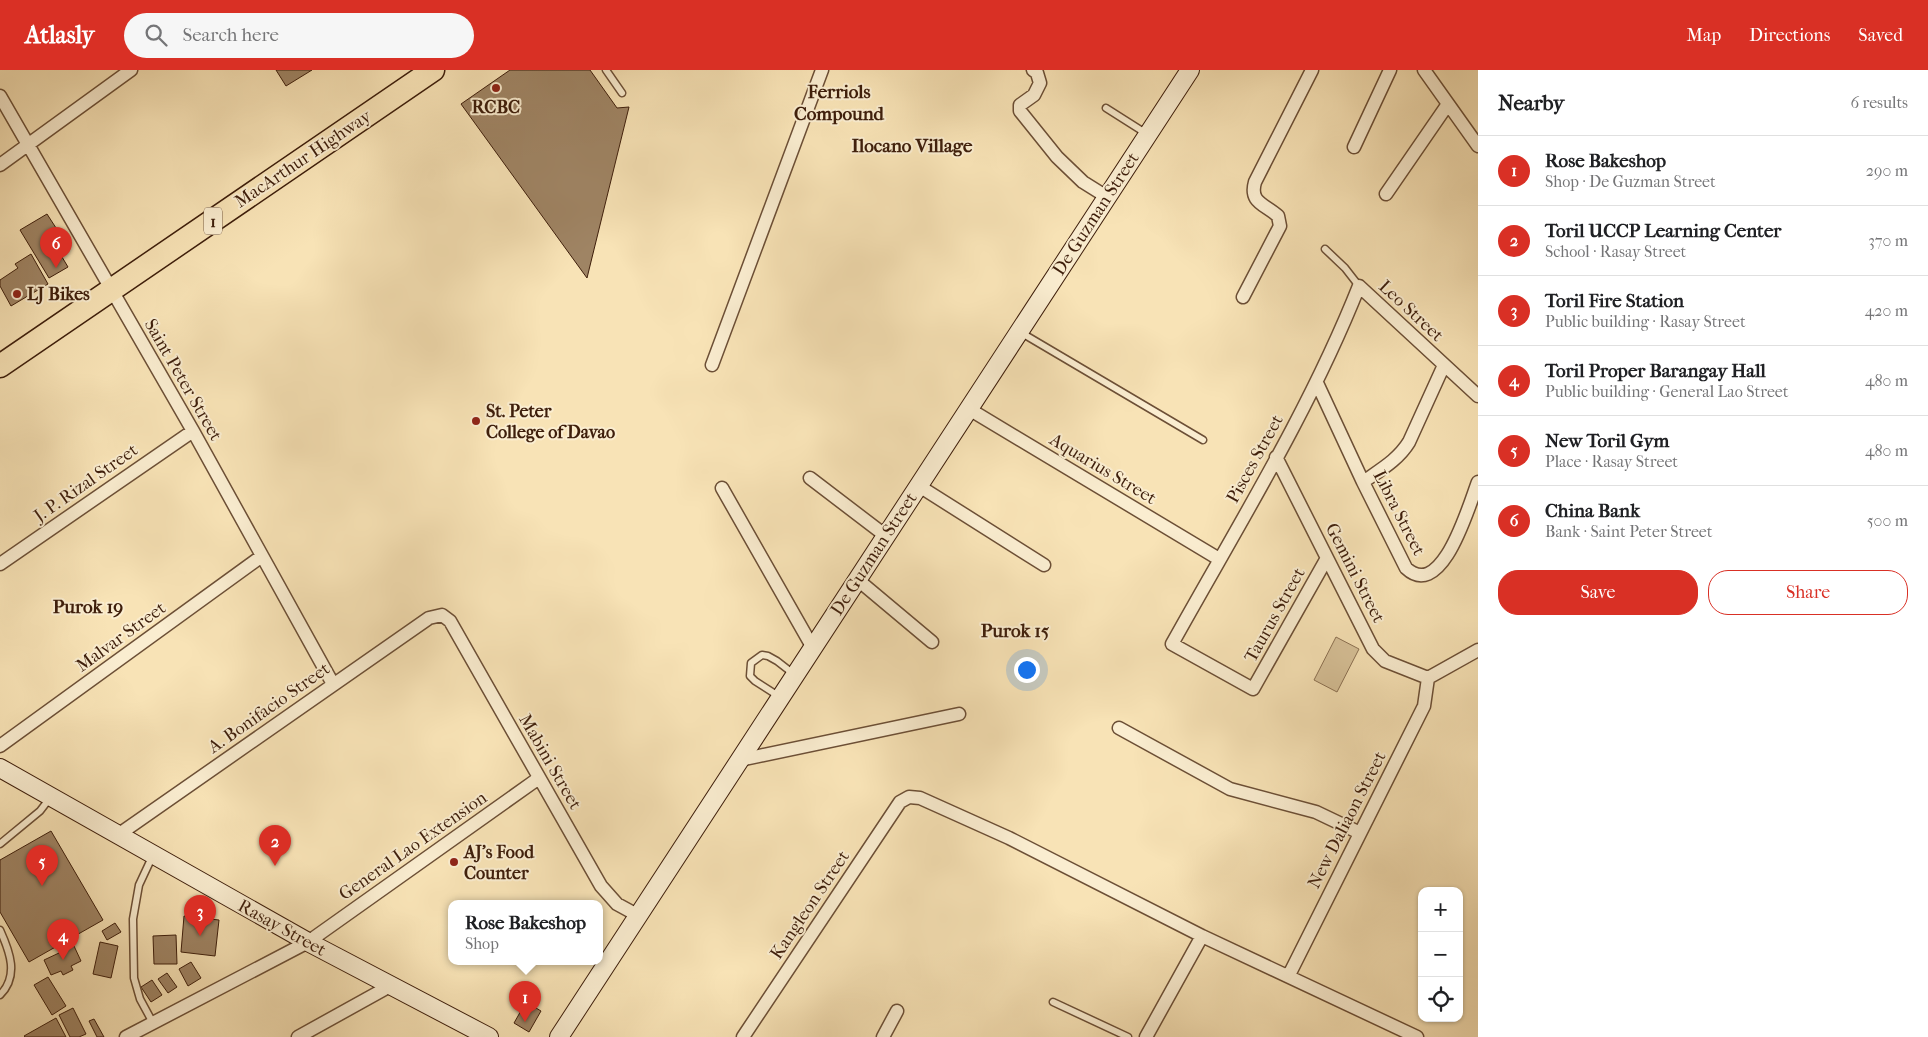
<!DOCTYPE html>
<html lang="en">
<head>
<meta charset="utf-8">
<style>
	body { margin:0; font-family:"IM FELL French Canon",serif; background:#f6f6f6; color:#202124 }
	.controls { position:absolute; right:15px; bottom:15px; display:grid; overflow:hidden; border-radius:10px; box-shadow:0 1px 4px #0004 }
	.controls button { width:45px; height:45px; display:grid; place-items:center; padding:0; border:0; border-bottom:1px solid #e0e0e0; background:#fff; color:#202124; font:25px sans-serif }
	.you { position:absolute; left:1026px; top:599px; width:18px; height:18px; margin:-12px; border:4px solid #fff; border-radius:50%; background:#1a73e8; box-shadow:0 0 0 8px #1a73e833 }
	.badge { display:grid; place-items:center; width:32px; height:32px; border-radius:50%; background:#d93025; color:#fff; font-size:16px; font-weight:700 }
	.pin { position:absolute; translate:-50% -41px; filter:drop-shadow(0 1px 2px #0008) }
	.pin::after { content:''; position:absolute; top:26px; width:18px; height:15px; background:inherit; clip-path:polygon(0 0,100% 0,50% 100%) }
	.popup { position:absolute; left:448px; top:830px; width:155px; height:65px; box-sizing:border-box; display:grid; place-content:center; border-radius:10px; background:#fff; filter:drop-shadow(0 1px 4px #0005); font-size:16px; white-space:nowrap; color:#757577 }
	.popup b { font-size:19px; color:#202124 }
	.popup::after { content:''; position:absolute; left:50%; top:100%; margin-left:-10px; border:10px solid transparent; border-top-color:#fff }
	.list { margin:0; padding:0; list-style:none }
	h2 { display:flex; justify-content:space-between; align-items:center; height:65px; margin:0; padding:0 20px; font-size:21px }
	h2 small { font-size:16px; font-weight:400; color:#757577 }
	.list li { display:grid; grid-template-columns:32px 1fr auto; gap:15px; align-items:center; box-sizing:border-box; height:70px; padding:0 20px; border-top:1px solid #e0e0e0 }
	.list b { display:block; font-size:19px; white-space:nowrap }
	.list p { margin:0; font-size:16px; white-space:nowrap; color:#757577 }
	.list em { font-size:16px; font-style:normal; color:#757577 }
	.actions { display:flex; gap:10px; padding:15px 20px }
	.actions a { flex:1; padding:11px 0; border:1px solid #d93025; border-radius:20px; text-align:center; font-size:18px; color:#d93025 }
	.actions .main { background:#d93025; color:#fff }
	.icon { flex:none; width:28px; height:28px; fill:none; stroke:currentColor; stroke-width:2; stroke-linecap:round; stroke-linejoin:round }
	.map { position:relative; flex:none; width:1478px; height:967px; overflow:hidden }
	header { display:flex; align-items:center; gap:30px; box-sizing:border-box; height:70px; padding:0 25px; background:#d93025; color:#fff }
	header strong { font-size:24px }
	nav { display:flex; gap:28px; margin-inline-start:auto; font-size:18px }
	.search { width:350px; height:45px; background:#f6f6f6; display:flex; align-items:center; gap:12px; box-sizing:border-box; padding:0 18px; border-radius:28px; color:#757577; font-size:19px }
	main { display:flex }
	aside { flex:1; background:#fff }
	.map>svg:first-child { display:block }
	.green { fill:#d8c299; stroke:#8b7052 }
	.building { fill:#9f8464; stroke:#3e1e0b }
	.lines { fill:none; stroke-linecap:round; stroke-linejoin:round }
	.lane-casing { stroke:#6c4f36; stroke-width:9 }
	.street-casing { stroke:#6c4f36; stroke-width:15 }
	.secondary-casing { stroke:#3e1e0b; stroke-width:20 }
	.highway-casing { stroke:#3e1e0b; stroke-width:25 }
	.lane { stroke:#faedd0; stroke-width:6 }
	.street { stroke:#faedd0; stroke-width:12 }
	.secondary { stroke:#faedd0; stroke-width:18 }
	.highway { stroke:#f8e3b6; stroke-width:22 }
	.poi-dot { fill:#8f2418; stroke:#faedd0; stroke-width:2 }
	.labels { text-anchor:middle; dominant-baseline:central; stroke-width:4; stroke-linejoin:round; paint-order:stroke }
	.shield { fill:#faedd0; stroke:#765c46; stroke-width:1 }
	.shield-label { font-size:16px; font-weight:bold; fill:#3e1e0b }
	.poi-label { font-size:18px; font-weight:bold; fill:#3e1e0b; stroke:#faedd0; text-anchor:start }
	.street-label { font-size:18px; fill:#3e1e0b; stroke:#faedd0 }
	.neighbourhood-label { font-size:19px; font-weight:bold; fill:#3e1e0b; stroke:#faedd0 }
</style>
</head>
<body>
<header>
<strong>Atlasly</strong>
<div class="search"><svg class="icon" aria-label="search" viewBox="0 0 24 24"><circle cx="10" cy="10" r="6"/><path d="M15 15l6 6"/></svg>Search here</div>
<nav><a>Map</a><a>Directions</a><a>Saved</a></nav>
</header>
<main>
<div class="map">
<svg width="1478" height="967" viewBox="0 0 1478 967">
	<rect width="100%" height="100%" fill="#f8e3b6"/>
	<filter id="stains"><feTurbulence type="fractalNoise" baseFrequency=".004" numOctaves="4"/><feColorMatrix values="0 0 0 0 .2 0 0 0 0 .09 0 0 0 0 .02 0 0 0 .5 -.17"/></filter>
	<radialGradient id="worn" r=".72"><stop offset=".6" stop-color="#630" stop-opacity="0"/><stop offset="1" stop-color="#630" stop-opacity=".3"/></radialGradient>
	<!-- green -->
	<path class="green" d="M1336,567L1359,579L1337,622L1314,610Z"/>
	<!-- building -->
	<path class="building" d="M276,0H312L286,16Z
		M510,0H590L617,38L629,37L587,208L461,34Z
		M47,144L58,161L50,167L68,197L49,208L20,160Z
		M31,184L48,214L11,236L0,216V210L18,198L15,194Z
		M51,761L103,850L29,892L0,842V790Z
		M184,846L219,850L215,886L181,882Z
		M115,853L121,862L107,870L102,861Z
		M176,865L177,894H154L153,866Z
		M100,872L118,876L111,908L93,904Z
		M74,876L81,891L71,896L73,900L63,905L61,901L51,905L44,890Z
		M191,892L201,908L188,916L179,899Z
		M167,903L177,917L168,923L158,909Z
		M48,907L66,936L52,945L34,915Z
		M152,910L162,925L151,932L141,917Z
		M526,932L541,941L529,962L514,953Z
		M73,938L86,964L79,967H70L59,945Z
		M56,948L66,967H25L24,966Z
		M94,949L104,967H97L89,951Z"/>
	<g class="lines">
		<!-- lane casing -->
		<g class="lane-casing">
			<path id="lane" d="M606,0L622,23
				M1106,38L1147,64
				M1325,179L1345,198L1359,216
				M1020,262L1203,370
				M780,627L755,611L750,606L751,593L762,585L768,586L777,591L795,605
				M0,774L40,741L50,728
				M0,860C10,882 19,906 0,925
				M1053,932L1128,967
				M153,953L140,929L134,908L133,849L139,815L153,785"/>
		</g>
		<!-- street casing -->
		<g class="street-casing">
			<path id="street" d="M1033,0L1037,3L1040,13L1034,25L1020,35V41L1057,87L1083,112L1107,127
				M1424,0L1478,76
				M0,26L193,361L333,614
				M1354,77L1390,0
				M0,95L131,0
				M1386,124L1448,34
				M1243,227L1280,156L1278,146C1265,134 1249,133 1255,112L1312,0
				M712,295L822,0
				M1317,313L1363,412L1406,498C1442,532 1469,435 1478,412
				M969,339L1219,489
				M1276,387L1373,579L1385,591L1428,608
				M810,408L886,466
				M1363,412C1380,400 1398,390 1409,372L1444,295
				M919,416L1044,495
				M722,418L813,578
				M1327,488L1253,619L1172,574C1237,457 1309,342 1359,216L1478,326
				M0,494L193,361
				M858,510L932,572
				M1428,608L1478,580
				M1119,658L1230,719L1316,742L1360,763
				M0,676L262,486
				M740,690L959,644
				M118,765L429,548L442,545L450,551L601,816L617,834L639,846
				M1289,905L1424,636L1428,608
				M126,967L308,872L539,708
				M298,967L390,916
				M743,967L900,732L909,727L920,728L1009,768L1202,866L1417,967
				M883,967L897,941
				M1146,967L1202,866"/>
		</g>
		<!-- secondary casing -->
		<g class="secondary-casing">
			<path id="secondary" d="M0,698L308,872L489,967
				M559,967L1190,0"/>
		</g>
		<!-- highway casing -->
		<g class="highway-casing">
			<path id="highway" d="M0,296L433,0"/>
		</g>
		<!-- lane -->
		<use href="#lane" class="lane"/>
		<!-- street -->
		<use href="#street" class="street"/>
		<!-- secondary -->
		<use href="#secondary" class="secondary"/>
		<!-- highway -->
		<use href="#highway" class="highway"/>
	</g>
	<!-- markers -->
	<g class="poi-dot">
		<circle cx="496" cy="18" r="5"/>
		<circle cx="17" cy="224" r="5"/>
		<circle cx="476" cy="351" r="5"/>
		<circle cx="454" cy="792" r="5"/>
	</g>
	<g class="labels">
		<!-- shield labels -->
		<rect class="shield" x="204" y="137.5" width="18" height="27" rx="4"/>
		<g class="shield-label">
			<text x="213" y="151">1</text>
		</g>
		<!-- poi labels -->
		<g class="poi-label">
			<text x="496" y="37" text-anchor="middle">RCBC</text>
			<text x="27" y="224">LJ Bikes</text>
			<text x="486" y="341">St. Peter<tspan x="486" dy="21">College of Davao</tspan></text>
			<text x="464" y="782">AJ's Food<tspan x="464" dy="21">Counter</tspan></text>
		</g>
		<!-- street labels -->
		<g class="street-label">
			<text transform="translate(303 89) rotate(-34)">MacArthur Highway</text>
			<text transform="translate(1096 144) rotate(-57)">De Guzman Street</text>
			<text transform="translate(1411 241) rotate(43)">Leo Street</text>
			<text transform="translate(183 310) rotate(60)">Saint Peter Street</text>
			<text transform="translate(1255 389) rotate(-61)">Pisces Street</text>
			<text transform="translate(1103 399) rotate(31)">Aquarius Street</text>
			<text transform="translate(86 413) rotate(-35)">J. P. Rizal Street</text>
			<text transform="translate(1399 443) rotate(63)">Libra Street</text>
			<text transform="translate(874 484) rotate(-57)">De Guzman Street</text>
			<text transform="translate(1355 503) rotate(63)">Gemini Street</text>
			<text transform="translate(1275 545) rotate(-61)">Taurus Street</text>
			<text transform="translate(121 567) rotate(-36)">Malvar Street</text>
			<text transform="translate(269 638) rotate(-35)">A. Bonifacio Street</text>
			<text transform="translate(550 692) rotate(60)">Mabini Street</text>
			<text transform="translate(1347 750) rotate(-63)">New Daliaon Street</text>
			<text transform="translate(413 776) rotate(-35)">General Lao Extension</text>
			<text transform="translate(810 835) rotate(-56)">Kangleon Street</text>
			<text transform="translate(282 858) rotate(29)">Rasay Street</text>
		</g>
		<!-- neighbourhood labels -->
		<g class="neighbourhood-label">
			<text x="839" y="22">Ferriols<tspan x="839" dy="22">Compound</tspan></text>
			<text x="912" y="76">Ilocano Village</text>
			<text x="88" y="537">Purok 19</text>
			<text x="1015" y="561">Purok 15</text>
		</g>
	</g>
	<rect width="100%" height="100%" filter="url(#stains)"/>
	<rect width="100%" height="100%" fill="url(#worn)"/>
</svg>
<div class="controls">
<button>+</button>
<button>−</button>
<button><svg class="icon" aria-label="locate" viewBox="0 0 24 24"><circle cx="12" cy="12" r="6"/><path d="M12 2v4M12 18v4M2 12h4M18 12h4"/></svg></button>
</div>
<div class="you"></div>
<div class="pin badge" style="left:525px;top:952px">1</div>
<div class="popup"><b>Rose Bakeshop</b>Shop</div>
<div class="pin badge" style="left:275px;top:796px">2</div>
<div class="pin badge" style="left:200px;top:866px">3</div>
<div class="pin badge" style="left:63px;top:890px">4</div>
<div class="pin badge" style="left:42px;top:816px">5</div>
<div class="pin badge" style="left:56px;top:198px">6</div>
</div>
<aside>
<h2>Nearby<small>6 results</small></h2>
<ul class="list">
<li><span class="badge">1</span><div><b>Rose Bakeshop</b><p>Shop · De Guzman Street</p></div><em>290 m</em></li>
<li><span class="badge">2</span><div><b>Toril UCCP Learning Center</b><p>School · Rasay Street</p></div><em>370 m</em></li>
<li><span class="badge">3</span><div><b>Toril Fire Station</b><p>Public building · Rasay Street</p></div><em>420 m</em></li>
<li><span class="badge">4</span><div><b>Toril Proper Barangay Hall</b><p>Public building · General Lao Street</p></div><em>480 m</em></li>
<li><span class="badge">5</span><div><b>New Toril Gym</b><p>Place · Rasay Street</p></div><em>480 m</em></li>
<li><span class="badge">6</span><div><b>China Bank</b><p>Bank · Saint Peter Street</p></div><em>500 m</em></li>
</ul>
<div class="actions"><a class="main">Save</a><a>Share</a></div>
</aside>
</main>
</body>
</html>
